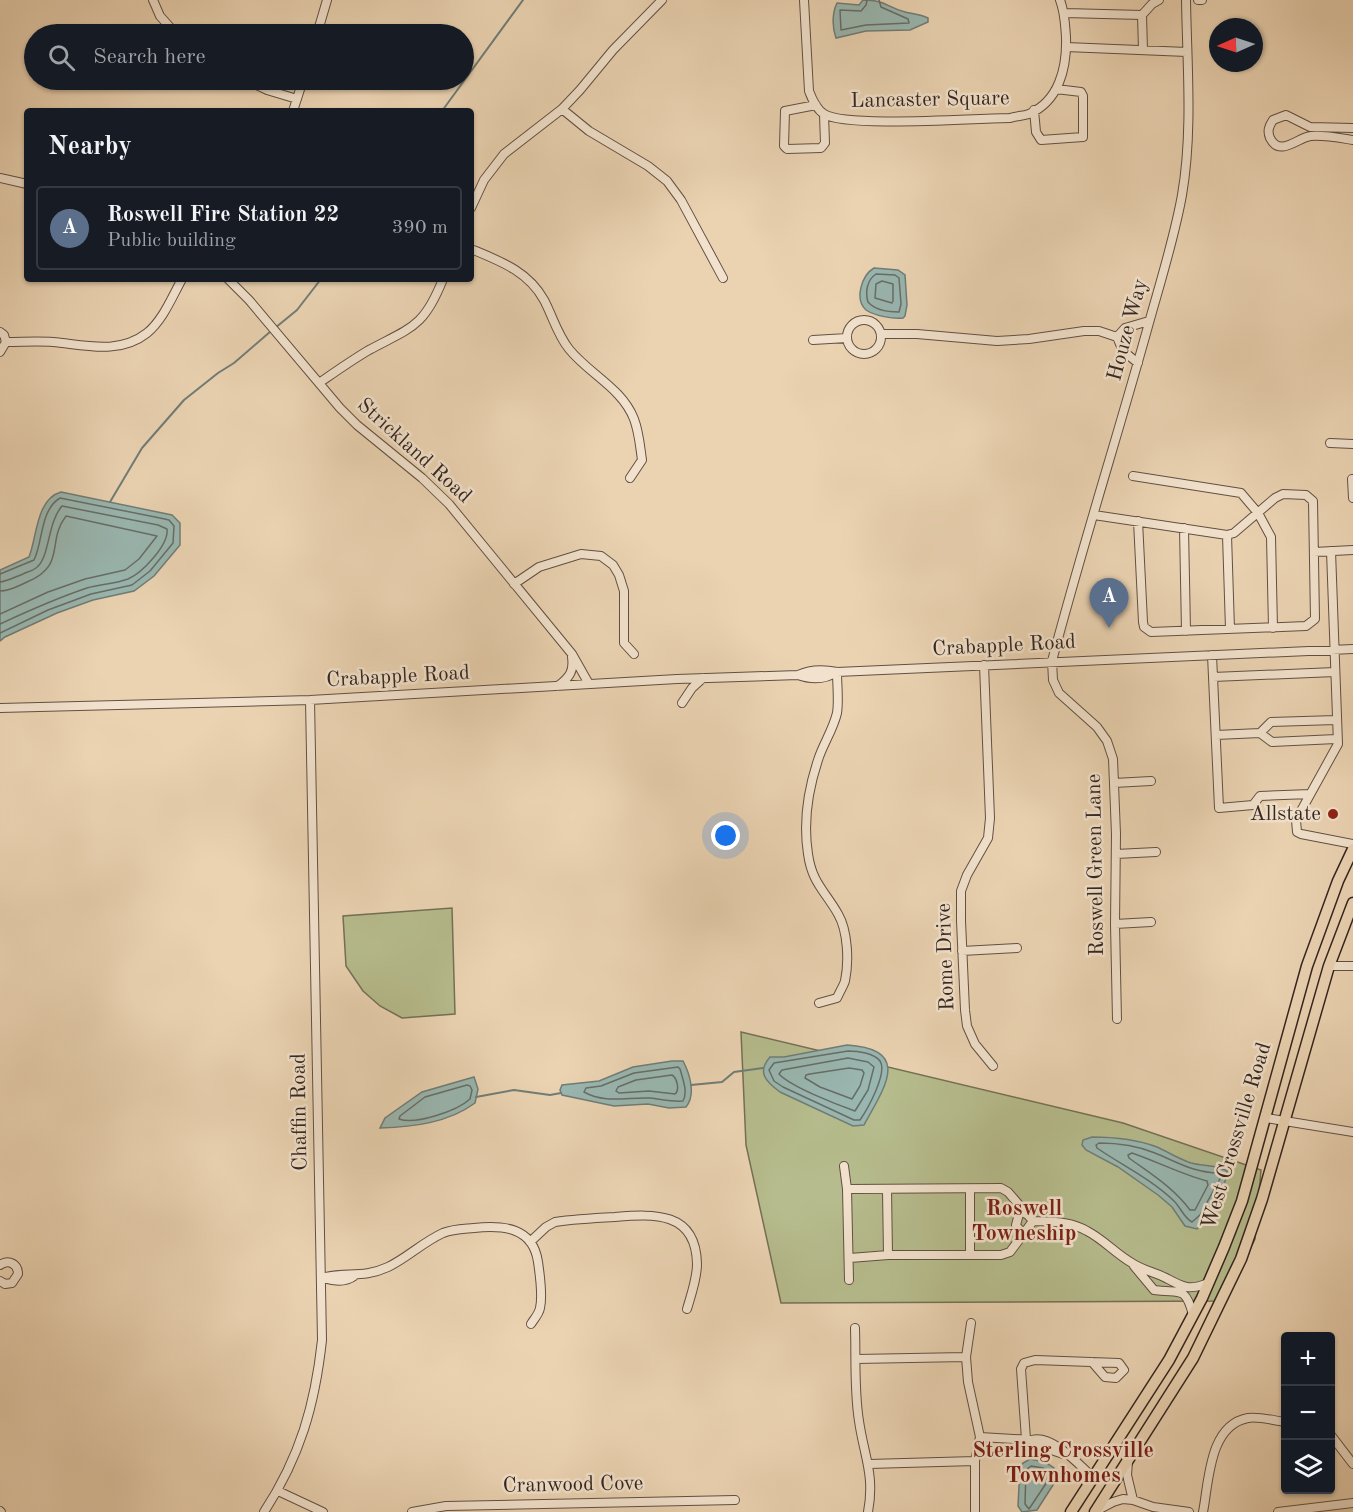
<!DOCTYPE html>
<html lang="en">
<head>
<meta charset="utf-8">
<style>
	body { margin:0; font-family:"Old Standard TT",serif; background:#242831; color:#f1f3f6 }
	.controls { position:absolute; right:18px; bottom:18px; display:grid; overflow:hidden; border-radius:6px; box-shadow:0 2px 4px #0004 }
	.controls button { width:54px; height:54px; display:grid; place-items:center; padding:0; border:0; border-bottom:2px solid #363941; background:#171b24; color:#f1f3f6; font:30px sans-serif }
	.compass { position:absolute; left:1209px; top:18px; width:54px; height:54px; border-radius:50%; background:#171b24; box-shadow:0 2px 4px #0004; rotate:267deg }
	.you { position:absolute; left:726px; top:836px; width:21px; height:21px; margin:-15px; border:4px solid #fff; border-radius:50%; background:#1a73e8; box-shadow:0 0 0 9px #1a73e833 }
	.badge { display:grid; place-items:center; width:39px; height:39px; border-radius:50%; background:#c59692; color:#fff; font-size:20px; font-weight:700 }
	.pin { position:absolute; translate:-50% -50px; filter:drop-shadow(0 2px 3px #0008) }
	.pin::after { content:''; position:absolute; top:32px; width:21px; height:18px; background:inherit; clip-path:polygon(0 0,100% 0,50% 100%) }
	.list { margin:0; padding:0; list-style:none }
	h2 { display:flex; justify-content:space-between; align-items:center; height:78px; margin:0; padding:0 24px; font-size:26px }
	h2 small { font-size:20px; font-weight:400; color:#9ea1a6 }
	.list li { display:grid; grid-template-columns:39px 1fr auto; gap:18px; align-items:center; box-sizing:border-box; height:84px; margin:0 12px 12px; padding:0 12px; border:2px solid #363941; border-radius:6px }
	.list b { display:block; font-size:22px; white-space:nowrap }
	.list p { margin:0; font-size:20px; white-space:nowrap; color:#9ea1a6 }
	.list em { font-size:20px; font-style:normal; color:#9ea1a6 }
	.icon { flex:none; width:33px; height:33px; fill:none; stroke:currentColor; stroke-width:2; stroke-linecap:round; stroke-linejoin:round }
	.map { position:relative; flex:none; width:1353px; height:1512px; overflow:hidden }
	.search { position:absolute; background:#171b24; box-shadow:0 2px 4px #0004; left:24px; top:24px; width:450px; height:66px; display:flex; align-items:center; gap:15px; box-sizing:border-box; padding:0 21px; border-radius:33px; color:#9ea1a6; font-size:22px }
	.panel { position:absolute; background:#171b24; box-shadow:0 2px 4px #0004; left:24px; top:108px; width:450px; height:174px; border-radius:6px }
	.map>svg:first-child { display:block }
	.green { fill:#b6bc8d; stroke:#747056; stroke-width:1.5 }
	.water { fill:#99b7b1; stroke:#707d77; stroke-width:1.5 }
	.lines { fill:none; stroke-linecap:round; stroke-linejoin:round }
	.shore { stroke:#666e68; stroke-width:1.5 }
	.stream { stroke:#707d77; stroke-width:2 }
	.minor-casing { stroke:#615044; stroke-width:10 }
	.major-casing { stroke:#332520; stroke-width:13 }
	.minor { stroke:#f2e2cd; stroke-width:8 }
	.major { stroke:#ebd3b2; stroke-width:10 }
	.poi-dot { fill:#8f2418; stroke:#f2e2cd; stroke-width:2 }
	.labels { text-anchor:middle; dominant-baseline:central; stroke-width:5; stroke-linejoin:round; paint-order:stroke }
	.street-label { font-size:21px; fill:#332520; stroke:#f2e2cd }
	.poi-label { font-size:21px; fill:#332520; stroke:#f2e2cd; text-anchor:end }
	.neighbourhood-label { font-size:22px; font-weight:bold; fill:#7a1f14; stroke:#f2e2cd }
</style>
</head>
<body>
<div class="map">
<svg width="1353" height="1512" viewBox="0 0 1353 1512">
	<rect width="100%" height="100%" fill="#ebd3b2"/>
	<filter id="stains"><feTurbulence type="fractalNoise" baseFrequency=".00333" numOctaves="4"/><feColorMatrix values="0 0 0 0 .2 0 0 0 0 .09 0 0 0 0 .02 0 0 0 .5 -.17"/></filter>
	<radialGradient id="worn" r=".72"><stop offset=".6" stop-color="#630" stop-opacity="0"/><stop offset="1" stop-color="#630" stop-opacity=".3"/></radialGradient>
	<!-- green -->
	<path class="green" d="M452,908L455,1014L402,1018L380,1006L363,991L346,966L343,916Z
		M741,1032L1123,1123L1261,1170L1255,1239L1225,1301L781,1303L746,1145Z"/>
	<!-- water -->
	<path class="water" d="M863,0C886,0 886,7 905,12C913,14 920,14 928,18V22L910,30L866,31L836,38C832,27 832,13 837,3L859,5Z
		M874,268L898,270L905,275L907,305L905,316L903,318C893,319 875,316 866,310C854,299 862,275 874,268Z
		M61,492L172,515L180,523V545L154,576L134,591L93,600L57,613L5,637L0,641V570L29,557C37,537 36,499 61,492Z
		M847,1045C913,1049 884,1088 864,1125L853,1126L780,1092C765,1081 757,1072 770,1057H784Z
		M672,1061H683C690,1074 696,1095 686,1107L669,1108L648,1104L614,1106L562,1095L560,1090L562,1085L599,1081L633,1067Z
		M474,1077L478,1089L475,1103C448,1123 413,1127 380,1128L385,1118L422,1092Z
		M1092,1137C1115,1137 1136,1139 1157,1147C1168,1152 1179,1159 1191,1163C1202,1166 1218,1165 1227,1171C1227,1187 1207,1216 1197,1229L1185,1226L1172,1207L1158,1195L1118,1167L1086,1150L1082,1145L1083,1140Z
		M1030,1459L1045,1462L1054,1468L1055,1482L1037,1510L1022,1512L1018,1506L1020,1467L1023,1463Z"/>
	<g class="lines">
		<!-- shore -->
		<path class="shore" d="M867,0L866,5L861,11L840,10L841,30L866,25L909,23L908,19L881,7L879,0
			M876,274L895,275L899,278L901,304L899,312C889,312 875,310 868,302C865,292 867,280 876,274Z
			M882,281L893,284V301L892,303L875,298L876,284Z
			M0,574L34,560C43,542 40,510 60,498L160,518L169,520L174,526L173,543L150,571L132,585L91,594L48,610L0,633
			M0,582C8,581 15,577 23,574C27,572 32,571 36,568C50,558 47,523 62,506L158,525L167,529C169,545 142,573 128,579C115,584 100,584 87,588C57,598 28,611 0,624
			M0,591C10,591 18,586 27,582C67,565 46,542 66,516L157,536L139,559L125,570L85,579L48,592L0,614
			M848,1051C858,1051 874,1053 880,1061C888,1073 867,1110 860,1120H854L783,1087L774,1081L769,1070L774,1063Z
			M848,1058L868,1062L874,1067L868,1090L855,1111C838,1105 791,1087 779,1074L782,1070Z
			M678,1067L680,1069C683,1080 688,1092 683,1101C671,1102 661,1099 650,1098C627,1097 605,1104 584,1092L586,1088L601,1086L634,1073Z
			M849,1068L862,1070L864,1073L860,1086L852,1099L820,1087L805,1078L806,1075L810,1074Z
			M672,1075C677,1078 680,1090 675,1094L649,1091L619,1093L616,1091L618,1087L636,1080Z
			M467,1085L470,1086L472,1090L470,1099C457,1111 415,1125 399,1119L400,1116L425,1097Z
			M1099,1143C1118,1143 1138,1146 1155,1153C1177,1162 1194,1173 1219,1173L1221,1177L1200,1215L1192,1222C1184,1218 1181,1208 1174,1201C1151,1179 1123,1166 1097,1148L1096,1145Z
			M1132,1153C1158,1162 1181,1174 1207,1181L1208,1185L1195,1210H1190C1174,1188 1151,1174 1129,1158L1128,1155Z
			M1031,1466L1043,1468L1047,1471L1049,1479L1029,1509L1025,1504L1026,1470Z"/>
		<!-- stream -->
		<path class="stream" d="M442,111L523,0
			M275,328L297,310L321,279
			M110,502L142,448L184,400L218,373L234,363L271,331
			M691,1085L722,1082L734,1072L763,1068
			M476,1097L514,1090L550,1095L561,1093"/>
		<!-- minor casing -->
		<g class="minor-casing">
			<path id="minor" d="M153,0L160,16L176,34
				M804,0L809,91C812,99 816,109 824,114C846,128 977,118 1010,118C1016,116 1023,116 1029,114C1059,101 1067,68 1066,37C1065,24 1065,13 1060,0
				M1198,0H1202
				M1065,13L1142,15L1152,4L1159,0
				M1142,15L1143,50
				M317,34L327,0
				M1066,47L1187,52
				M246,80L267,90L297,99
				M816,105L785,111L784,146L787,149L821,148L825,143L824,115
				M562,109L589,131L648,166L667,181L681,200L723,278
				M1034,110L1036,132L1041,140L1083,137V96L1081,92L1056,89
				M293,111L303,80
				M1353,128L1310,127L1286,115L1273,120C1269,126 1267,131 1270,138C1280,158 1298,137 1311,136C1324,135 1340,138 1353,140
				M0,178L27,184
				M471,208L484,180L504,154L562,109L580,90L613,50L662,0
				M471,249C500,261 528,271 544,300C553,317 557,334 569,349C589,374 622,388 634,419C639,432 640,446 642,460L630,478
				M228,279L249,300L340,408L357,425L422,478L449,504L572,654L589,684
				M847 337a17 17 0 1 1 34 0a17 17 0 1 1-34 0Z
				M0,332L4,335L6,342L0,352
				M881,334H917L997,341L1029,339L1084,331H1099L1117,337
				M813,340L847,338
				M6,342C22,342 38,341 53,342C85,345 119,355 147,333C163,320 172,297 182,279
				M1138,363L1123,351L1117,337L1125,328L1149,321
				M319,383C335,372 352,360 369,350C412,327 424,327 443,279
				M1330,443L1353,444
				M1133,476L1241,493L1258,513L1271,537L1273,628
				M1352,479L1353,498
				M1094,515L1227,535L1234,533L1275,498L1283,494L1306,495L1313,501L1315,619L1306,626L1151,632L1144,627L1143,622L1138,521
				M1184,528L1186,631
				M1227,535L1230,629
				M1331,551L1338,744L1296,820L1297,832L1301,834L1353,844
				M1314,552L1353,550
				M514,584L539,567L581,554L601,556L613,565L619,575L624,591V643L634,654
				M1212,655L1219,808L1253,805L1260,796L1310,794
				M984,665L990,818L988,838L967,875L961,891V921L965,1010L967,1026L975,1044L993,1066
				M798,675C811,669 823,669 837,672L1353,649
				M1213,677L1335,672
				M558,686C570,677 574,671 572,657
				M682,703L692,688L703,678
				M0,708L310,700L677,679L798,675C812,680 824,680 837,672
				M1260,733L1271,722L1336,720
				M1216,735L1260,733L1272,742L1336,739
				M1114,783L1151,781
				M1116,854L1156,852
				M1115,924L1151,922
				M962,951L1017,948
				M1329,966H1353
				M819,1003L837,998C839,993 843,987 845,981C849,962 848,931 838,914C825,891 812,883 808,854C803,822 808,790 818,760C823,744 833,730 837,713C839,700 837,685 837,672
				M1117,1019L1115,924L1116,834L1113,759L1107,741L1097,727L1059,693L1053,680L1052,661C1081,551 1116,441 1147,330C1159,286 1174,240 1182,195C1193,131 1187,64 1186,0
				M1266,1118L1353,1132
				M844,1166L847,1189L849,1280
				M847,1189L1001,1188L1008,1192L1033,1221
				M887,1189L888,1255
				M970,1189V1255
				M1026,1214L1022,1212L1019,1214L1016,1225L1021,1232L1028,1230
				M1033,1221C1052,1222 1070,1221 1087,1231C1103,1239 1116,1254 1132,1263C1142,1270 1155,1272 1166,1278C1183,1287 1189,1291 1208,1283
				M530,1242L546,1227L555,1222C575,1219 595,1218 615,1217C654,1214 696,1211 697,1264C697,1279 691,1295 687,1309
				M850,1258L888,1255H1001L1010,1252L1033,1221
				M0,1265C9,1259 18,1264 18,1274L12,1283L5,1284L0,1281
				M1134,1266L1154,1290C1179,1294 1185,1284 1193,1315
				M321,1278C346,1271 362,1279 388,1267C407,1258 423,1242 443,1233C453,1229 464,1229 474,1228C503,1225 533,1227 538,1262C540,1276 543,1295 540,1308C539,1314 534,1319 531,1324
				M323,1278C333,1281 345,1283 354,1276
				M971,1323L966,1357L968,1382L980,1437L975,1461V1512
				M855,1328C856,1358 854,1390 859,1421C864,1456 875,1475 868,1512
				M856,1359L966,1357
				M1330,1434L1353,1464
				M980,1437L1032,1440C1052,1434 1079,1465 1094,1478
				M1026,1439L1021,1369L1024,1363L1035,1360L1119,1363L1124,1370L1116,1378L1105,1377L1092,1362
				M1032,1440L1037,1445L1063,1454
				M1128,1462L1127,1475L1133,1500
				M869,1464L975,1461
				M278,1491L323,1512
				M0,1511L1,1512
				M1096,1511L1113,1502L1123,1499L1133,1500L1153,1507L1189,1512
				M264,1512C300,1457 315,1405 322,1340L310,700
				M412,1512L446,1506L735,1500
				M1203,1512C1209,1481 1209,1425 1248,1418C1259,1416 1275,1421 1286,1422
				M1278,1512L1353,1503"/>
		</g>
		<!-- major casing -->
		<g class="major-casing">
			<path id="major" d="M1071,1512L1169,1360L1202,1298L1224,1247L1242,1201L1307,966L1338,881L1353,849
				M1095,1512L1193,1358L1241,1259L1262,1199L1329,966L1353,903"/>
		</g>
		<!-- minor -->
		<use href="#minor" class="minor"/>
		<!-- major -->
		<use href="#major" class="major"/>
	</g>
	<!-- markers -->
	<circle class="poi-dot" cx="1333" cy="814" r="6"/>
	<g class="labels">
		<!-- street labels -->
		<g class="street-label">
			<text transform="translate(930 100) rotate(-1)">Lancaster Square</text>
			<text transform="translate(1128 330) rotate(-75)">Houze Way</text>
			<text transform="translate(414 451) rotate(42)">Strickland Road</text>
			<text transform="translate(1004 646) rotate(-3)">Crabapple Road</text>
			<text transform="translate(398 677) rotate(-3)">Crabapple Road</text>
			<text transform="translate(1096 865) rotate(-91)">Roswell Green Lane</text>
			<text transform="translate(946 957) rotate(-92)">Rome Drive</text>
			<text transform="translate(300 1112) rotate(-91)">Chaffin Road</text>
			<text transform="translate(1237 1136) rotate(-73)">West Crossville Road</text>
			<text transform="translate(573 1485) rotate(-1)">Cranwood Cove</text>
		</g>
		<!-- poi labels -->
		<g class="poi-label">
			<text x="1321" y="814">Allstate</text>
		</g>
		<!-- neighbourhood labels -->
		<g class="neighbourhood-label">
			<text x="1024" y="1209">Roswell<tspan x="1024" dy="25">Towneship</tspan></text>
			<text x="1063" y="1451">Sterling Crossville<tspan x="1063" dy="25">Townhomes</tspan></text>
		</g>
	</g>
	<rect width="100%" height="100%" filter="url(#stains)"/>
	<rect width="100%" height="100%" fill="url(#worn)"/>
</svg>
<div class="controls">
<button>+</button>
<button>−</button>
<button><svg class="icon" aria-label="layers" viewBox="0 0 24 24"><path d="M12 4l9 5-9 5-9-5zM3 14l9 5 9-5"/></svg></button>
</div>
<svg class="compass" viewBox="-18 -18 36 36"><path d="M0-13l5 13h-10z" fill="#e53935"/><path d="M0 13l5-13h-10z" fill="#9ea1a6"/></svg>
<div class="you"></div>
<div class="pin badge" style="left:1109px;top:628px;background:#5c6f8a">A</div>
<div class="search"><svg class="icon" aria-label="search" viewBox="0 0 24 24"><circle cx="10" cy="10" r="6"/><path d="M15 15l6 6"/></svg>Search here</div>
<section class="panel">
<h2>Nearby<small></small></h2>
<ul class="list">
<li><span class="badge" style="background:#5c6f8a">A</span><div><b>Roswell Fire Station 22</b><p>Public building</p></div><em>390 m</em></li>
</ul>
</section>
</div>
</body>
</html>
